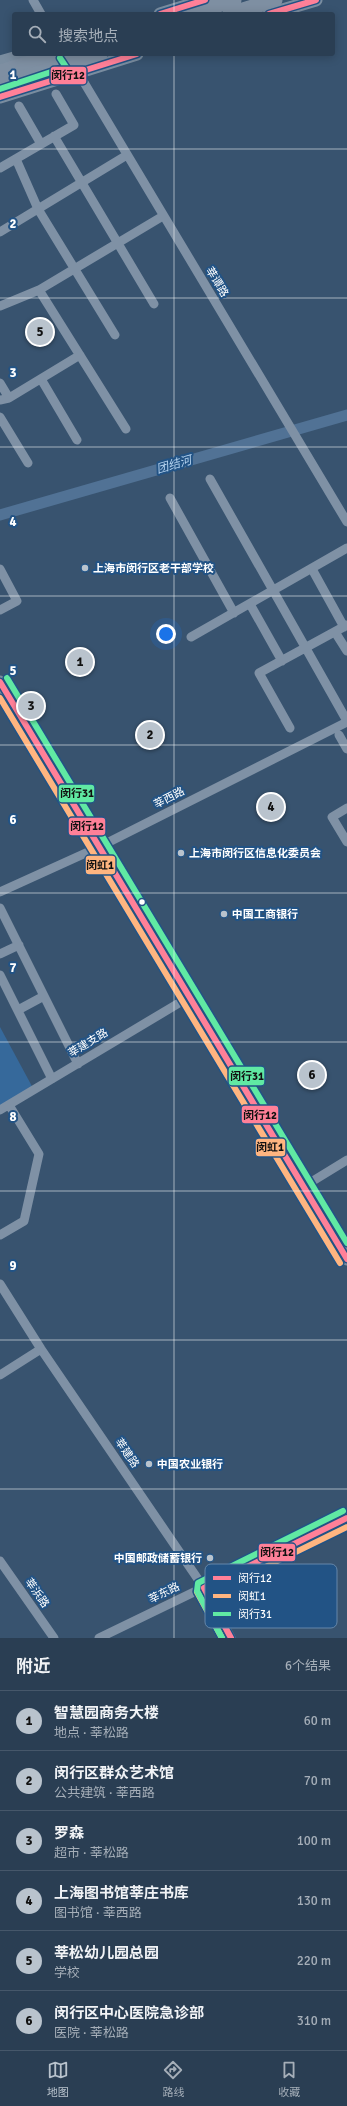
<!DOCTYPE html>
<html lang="zh">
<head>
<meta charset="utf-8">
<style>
	body { margin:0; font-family:Signika,"Noto Sans SC",sans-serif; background:#36495d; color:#f1f3f6 }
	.you { position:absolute; left:166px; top:634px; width:14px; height:14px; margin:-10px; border:3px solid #fff; border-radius:50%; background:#1a73e8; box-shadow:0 0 0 6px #1a73e833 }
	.badge { display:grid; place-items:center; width:26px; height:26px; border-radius:50%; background:#b9c3cd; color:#111; font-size:13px; font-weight:700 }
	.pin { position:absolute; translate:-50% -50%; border:2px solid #fff; box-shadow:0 1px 4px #0006 }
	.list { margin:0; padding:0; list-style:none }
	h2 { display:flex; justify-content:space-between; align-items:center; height:52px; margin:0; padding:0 16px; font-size:17px }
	h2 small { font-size:13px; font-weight:400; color:#a5aeb8 }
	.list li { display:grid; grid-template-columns:26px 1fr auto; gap:12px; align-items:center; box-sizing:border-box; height:60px; padding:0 16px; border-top:1px solid #46576a }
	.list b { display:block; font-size:15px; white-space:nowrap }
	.list p { margin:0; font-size:13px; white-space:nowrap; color:#a5aeb8 }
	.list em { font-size:13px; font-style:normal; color:#a5aeb8 }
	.icon { flex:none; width:22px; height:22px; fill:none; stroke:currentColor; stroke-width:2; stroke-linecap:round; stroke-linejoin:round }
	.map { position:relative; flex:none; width:347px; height:1638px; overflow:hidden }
	.search { position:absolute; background:#2a3e53; box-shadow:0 2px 10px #0003; left:12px; right:12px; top:12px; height:44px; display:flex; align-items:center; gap:10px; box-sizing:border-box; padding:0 14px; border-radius:4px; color:#a5aeb8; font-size:15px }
	.sheet { height:412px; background:#2a3e53 }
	nav { display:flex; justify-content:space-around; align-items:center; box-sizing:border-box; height:56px; border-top:1px solid #46576a; background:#2a3e53; font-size:11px; color:#a5aeb8 }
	nav a { display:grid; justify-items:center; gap:2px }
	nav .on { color:#b9c3cd }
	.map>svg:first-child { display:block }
	.green { fill:#36699b }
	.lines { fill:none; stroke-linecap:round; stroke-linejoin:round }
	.canal { stroke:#517295; stroke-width:11 }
	.minor { stroke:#7f91a5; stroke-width:9 }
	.secondary { stroke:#7a8da0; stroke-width:13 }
	.primary { stroke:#7e8fa2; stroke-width:15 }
	.primary-bridge { stroke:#7e8fa2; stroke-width:15 }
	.bus-1-casing { stroke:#225385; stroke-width:9 }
	.bus-2-casing { stroke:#225385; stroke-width:9 }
	.bus-3-casing { stroke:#225385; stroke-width:9 }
	.bus-1 { stroke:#ff8098; stroke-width:6 }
	.bus-2 { stroke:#ffb580; stroke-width:6 }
	.bus-3 { stroke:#60e9a3; stroke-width:6 }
	.grid { fill:none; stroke:#fff; stroke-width:1; stroke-opacity:0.55 }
	.poi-dot { fill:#b9c3cd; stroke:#225385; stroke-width:1.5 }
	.bus-dot { fill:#fff; stroke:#225385; stroke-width:1.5 }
	.labels { text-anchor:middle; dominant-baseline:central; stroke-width:4; stroke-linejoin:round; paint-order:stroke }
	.street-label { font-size:11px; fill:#fff; stroke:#225385 }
	.poi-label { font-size:11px; font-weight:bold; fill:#fff; stroke:#225385; text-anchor:start }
	.water-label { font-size:12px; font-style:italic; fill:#b6d4f0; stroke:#225385 }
	.key { fill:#225385; stroke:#6487aa; stroke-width:1 }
	.key-label { font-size:11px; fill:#fff }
	.grid-label { font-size:13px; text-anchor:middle; font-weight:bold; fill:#fff; stroke:#225385; stroke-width:4; stroke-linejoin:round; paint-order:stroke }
	.line-badge { stroke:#225385; stroke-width:1.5 }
	.pale-badge-label { font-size:11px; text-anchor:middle; font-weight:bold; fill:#111 }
</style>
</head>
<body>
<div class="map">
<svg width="347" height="1638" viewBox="0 0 347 1638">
	<rect width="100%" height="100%" fill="#38536f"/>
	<!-- green -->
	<path class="green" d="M0,1027L34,1090L0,1110Z"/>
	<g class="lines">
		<!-- canal -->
		<path class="canal" d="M0,515L347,415"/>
		<!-- minor -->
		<path class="minor" d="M33,0L41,14
			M67,54L347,522
			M19,106L41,144
			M54,136L154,304
			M16,159L38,209L115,335
			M0,168L74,125L56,94
			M0,232L127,155
			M39,290L126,429
			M0,306L39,290L163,216
			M41,379L77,440
			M0,383L9,398
			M0,400L9,398L80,355
			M0,417L28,463
			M210,479L347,721
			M170,498L234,613
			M0,569L17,601L0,610
			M312,569L344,627
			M250,604L282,661
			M335,632L347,651
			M191,637L347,548
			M290,728L259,673L347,625
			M339,735L347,749
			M347,808L332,817L347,842
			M0,892L99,847L347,722
			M0,908L78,1064
			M0,954L19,945
			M0,975L52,1079
			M18,1010L44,996
			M0,1110L189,997
			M303,1187L347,1160
			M0,1235L24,1221L39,1154L9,1105
			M0,1284L41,1349L204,1588L231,1638
			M0,1375L41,1349
			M0,1561L54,1638
			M99,1638L347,1518"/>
		<!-- secondary -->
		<path class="secondary" d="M160,14L205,0
			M269,14L316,0
			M0,62L28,54
			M0,97L137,54
			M0,682L347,1259"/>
		<!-- primary -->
		<path class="primary" d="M189,14L234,0
			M230,14L275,0
			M0,72L59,54"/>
		<!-- primary-bridge -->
		<path class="primary-bridge" d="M0,85L100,54"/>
		<!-- bus-1 casing -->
		<g class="bus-1-casing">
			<path id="bus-1" d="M160,14L205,0
				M269,14L316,0
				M0,97L137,54
				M0,682L347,1259
				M231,1638L204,1588L347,1518"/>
		</g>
		<!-- bus-2 casing -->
		<g class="bus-2-casing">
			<path id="bus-2" d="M0,698L340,1263
				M197,1592L222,1638
				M208,1595L347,1527"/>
		</g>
		<!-- bus-3 casing -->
		<g class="bus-3-casing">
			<path id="bus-3" d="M0,89L66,67L60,58
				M7,678L347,1243
				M222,1638L197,1591L198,1583L343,1511"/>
		</g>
		<!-- bus-1 -->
		<use href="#bus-1" class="bus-1"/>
		<!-- bus-2 -->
		<use href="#bus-2" class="bus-2"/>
		<!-- bus-3 -->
		<use href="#bus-3" class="bus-3"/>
	</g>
	<!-- grid -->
	<path class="grid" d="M174,0V14M174,54V1638M0,149H347M0,298H347M0,447H347M0,596H347M0,745H347M0,893H347M0,1042H347M0,1191H347M0,1340H347M0,1489H347"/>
	<!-- markers -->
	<g class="poi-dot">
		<circle cx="85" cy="568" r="4"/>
		<circle cx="181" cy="853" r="4"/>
		<circle cx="224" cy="914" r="4"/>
		<circle cx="149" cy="1464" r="4"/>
		<circle cx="210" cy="1558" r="4"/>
	</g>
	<circle class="bus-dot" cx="142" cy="902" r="3.5"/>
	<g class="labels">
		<!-- street labels -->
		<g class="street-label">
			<text transform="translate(217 282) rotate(59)">莘谭路</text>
			<text transform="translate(169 798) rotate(-27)">莘西路</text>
			<text transform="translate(88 1043) rotate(-31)">莘建支路</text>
			<text transform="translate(127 1453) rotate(56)">莘建路</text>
			<text transform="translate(37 1593) rotate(55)">莘浜路</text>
			<text transform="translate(164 1593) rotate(-26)">莘东路</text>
		</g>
		<!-- poi labels -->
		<g class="poi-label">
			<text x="93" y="568">上海市闵行区老干部学校</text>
			<text x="189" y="853">上海市闵行区信息化委员会</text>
			<text x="232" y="914">中国工商银行</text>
			<text x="157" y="1464">中国农业银行</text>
			<text x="202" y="1558" text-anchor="end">中国邮政储蓄银行</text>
		</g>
		<!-- water labels -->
		<g class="water-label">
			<text transform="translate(174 465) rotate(-16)">团结河</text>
		</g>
	</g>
	<!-- legend -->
	<rect x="205" y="1564" width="132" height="64" rx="6" class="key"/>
	<rect x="213" y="1576" width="18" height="4" fill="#ff8098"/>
	<rect x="213" y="1594" width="18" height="4" fill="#ffb580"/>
	<rect x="213" y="1612" width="18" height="4" fill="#60e9a3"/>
	<g class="key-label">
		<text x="238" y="1582">闵行12</text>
		<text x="238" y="1600">闵虹1</text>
		<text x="238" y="1618">闵行31</text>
	</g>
	<g class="grid-label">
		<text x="13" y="79">1</text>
		<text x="13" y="228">2</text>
		<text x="13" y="377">3</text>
		<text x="13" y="526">4</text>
		<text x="13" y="675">5</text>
		<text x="13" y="824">6</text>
		<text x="13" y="972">7</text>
		<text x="13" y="1121">8</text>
		<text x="13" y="1270">9</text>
	</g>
	<g class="line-badge">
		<rect x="50" y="66" width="37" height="19" rx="4" fill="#ff8098"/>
		<rect x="58" y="784" width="37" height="19" rx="4" fill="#60e9a3"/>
		<rect x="68" y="817" width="38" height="19" rx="4" fill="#ff8098"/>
		<rect x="85" y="855" width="31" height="20" rx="4" fill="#ffb580"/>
		<rect x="228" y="1066" width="37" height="20" rx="4" fill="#60e9a3"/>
		<rect x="241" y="1105" width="38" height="19" rx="4" fill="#ff8098"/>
		<rect x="255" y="1138" width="31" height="19" rx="4" fill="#ffb580"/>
		<rect x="258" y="1543" width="38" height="19" rx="4" fill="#ff8098"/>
	</g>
	<g class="pale-badge-label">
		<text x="68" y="79">闵行12</text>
		<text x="77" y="797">闵行31</text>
		<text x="87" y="830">闵行12</text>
		<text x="100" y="869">闵虹1</text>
		<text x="247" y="1080">闵行31</text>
		<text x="260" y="1119">闵行12</text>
		<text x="270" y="1151">闵虹1</text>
		<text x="277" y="1556">闵行12</text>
	</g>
</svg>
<div class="you"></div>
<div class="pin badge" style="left:80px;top:662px">1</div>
<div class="pin badge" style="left:150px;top:735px">2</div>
<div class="pin badge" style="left:31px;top:706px">3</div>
<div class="pin badge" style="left:271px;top:807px">4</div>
<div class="pin badge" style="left:40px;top:332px">5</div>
<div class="pin badge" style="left:312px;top:1075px">6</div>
<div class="search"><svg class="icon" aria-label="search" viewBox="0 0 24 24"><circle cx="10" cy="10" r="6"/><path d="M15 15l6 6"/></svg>搜索地点</div>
</div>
<section class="sheet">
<h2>附近<small>6个结果</small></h2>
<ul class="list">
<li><span class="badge">1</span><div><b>智慧园商务大楼</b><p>地点 · 莘松路</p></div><em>60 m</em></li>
<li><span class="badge">2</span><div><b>闵行区群众艺术馆</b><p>公共建筑 · 莘西路</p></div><em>70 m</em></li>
<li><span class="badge">3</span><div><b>罗森</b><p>超市 · 莘松路</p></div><em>100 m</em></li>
<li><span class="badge">4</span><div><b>上海图书馆莘庄书库</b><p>图书馆 · 莘西路</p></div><em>130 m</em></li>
<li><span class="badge">5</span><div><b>莘松幼儿园总园</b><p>学校</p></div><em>220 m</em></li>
<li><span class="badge">6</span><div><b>闵行区中心医院急诊部</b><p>医院 · 莘松路</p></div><em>310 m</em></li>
</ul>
</section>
<nav>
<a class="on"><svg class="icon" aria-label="map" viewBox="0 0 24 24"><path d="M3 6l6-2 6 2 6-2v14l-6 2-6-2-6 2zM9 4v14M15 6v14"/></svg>地图</a>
<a><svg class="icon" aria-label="directions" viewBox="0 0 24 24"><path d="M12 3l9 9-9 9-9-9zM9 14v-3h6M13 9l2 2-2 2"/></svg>路线</a>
<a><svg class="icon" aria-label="saved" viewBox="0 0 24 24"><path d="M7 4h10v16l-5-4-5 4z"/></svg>收藏</a>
</nav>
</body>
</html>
